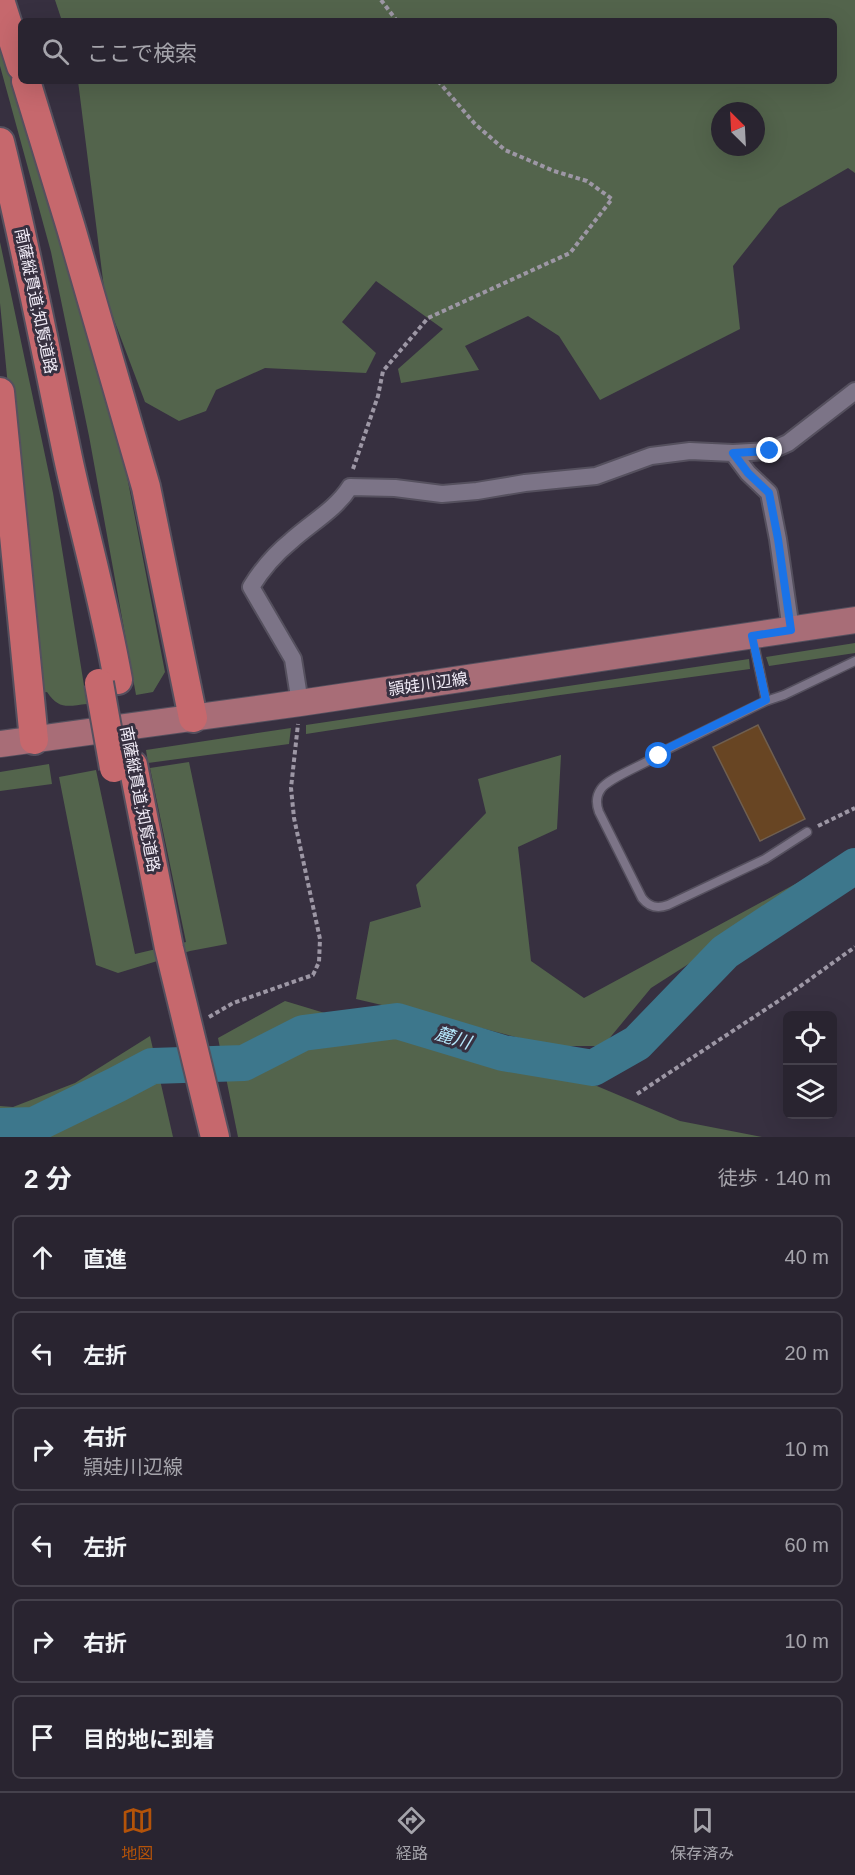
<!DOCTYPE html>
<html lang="ja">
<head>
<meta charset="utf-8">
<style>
	body { margin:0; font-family:Helvetica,"Noto Sans JP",sans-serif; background:#35303c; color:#f1f3f6 }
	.controls { position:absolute; right:18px; bottom:18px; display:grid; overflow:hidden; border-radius:9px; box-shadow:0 6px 24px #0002 }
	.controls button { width:54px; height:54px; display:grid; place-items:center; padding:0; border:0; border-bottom:2px solid #45414c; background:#292430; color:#f1f3f6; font:30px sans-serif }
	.compass { position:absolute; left:711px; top:102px; width:54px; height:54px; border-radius:50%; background:#292430; box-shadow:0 6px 24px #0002; rotate:336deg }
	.stop { position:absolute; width:18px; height:18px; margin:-14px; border:4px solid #1a73e8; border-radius:50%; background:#fff }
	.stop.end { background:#1a73e8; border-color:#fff; box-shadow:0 2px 6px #0008 }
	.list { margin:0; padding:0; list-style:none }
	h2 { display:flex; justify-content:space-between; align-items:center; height:78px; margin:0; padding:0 24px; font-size:26px }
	h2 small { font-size:20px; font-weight:400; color:#a5a4ab }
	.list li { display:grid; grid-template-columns:39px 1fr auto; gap:18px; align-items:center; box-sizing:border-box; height:84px; margin:0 12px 12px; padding:0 12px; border:2px solid #45414c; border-radius:9px }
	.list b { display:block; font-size:22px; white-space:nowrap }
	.list p { margin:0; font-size:20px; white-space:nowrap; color:#a5a4ab }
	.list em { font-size:20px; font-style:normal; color:#a5a4ab }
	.icon { flex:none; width:33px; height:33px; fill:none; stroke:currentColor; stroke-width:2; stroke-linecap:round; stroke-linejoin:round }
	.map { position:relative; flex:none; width:855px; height:1137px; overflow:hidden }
	.search { position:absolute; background:#292430; box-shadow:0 6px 24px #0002; left:18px; right:18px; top:18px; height:66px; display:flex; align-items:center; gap:15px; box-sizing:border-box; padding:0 21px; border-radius:9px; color:#a5a4ab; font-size:22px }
	.sheet { height:654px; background:#292430 }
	nav { display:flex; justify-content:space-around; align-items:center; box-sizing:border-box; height:84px; border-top:2px solid #45414c; background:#292430; font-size:16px; color:#a5a4ab }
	nav a { display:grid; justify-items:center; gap:3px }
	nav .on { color:#b45309 }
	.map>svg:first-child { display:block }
	.green { fill:#53644c; fill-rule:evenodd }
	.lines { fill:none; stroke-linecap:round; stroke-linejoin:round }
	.river { stroke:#3d778c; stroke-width:36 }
	.building { fill:#684523; stroke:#6f5f50; stroke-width:1.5 }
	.service-casing { stroke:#55505e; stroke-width:11 }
	.minor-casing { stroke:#55505e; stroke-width:20 }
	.primary-casing { stroke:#55505e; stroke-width:28 }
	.motorway-casing { stroke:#55505e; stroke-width:32 }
	.path { stroke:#9d97a5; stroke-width:4; stroke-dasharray:4.5 3; stroke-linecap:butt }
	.service { stroke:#7c7487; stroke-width:8 }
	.minor { stroke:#7c7487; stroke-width:16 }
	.primary { stroke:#a86d77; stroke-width:26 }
	.motorway { stroke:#c6686d; stroke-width:28 }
	.motorway-bridge-casing { stroke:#55505e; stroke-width:32; stroke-linecap:butt }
	.motorway-bridge { stroke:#c6686d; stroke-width:28 }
	.route { stroke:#1a73e8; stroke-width:8 }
	.labels { text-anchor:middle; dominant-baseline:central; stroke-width:6; stroke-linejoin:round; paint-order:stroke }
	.street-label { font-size:16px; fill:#f3eef9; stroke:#373040 }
	.water-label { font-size:18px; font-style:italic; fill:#b6e9fd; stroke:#373040 }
</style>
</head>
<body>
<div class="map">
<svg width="855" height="1137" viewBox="0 0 855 1137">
	<rect width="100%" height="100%" fill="#373040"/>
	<!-- green -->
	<path class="green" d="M55,0H855V173L848,168L779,208L733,266L740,329L600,400L559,336L528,316L465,346L479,370L401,383L398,369L443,329L376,281L342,322L376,353L366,373L265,368L216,390L206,411L179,421L145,402L105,296L78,81H834V21H62ZM720,111H756V147H720Z
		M0,22L118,430L165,672L153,692L136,695L89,436L51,252L0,66Z
		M0,242L53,493L87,704C68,706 59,710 47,692L39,693L33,649L0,303Z
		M855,643V653L769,666L766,657Z
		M749,659L750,669L553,696L306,734V725Z
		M291,728L289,744L148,763L146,750Z
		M561,755L557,829L518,847L531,961L584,998L810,876L812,885L651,988L603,1046H550L485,1029L356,999L370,922L421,907L416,885L486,813L478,779Z
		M189,762L227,944L190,951L118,973L96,965L59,777L96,770L135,954L186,942L150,768Z
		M49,764L52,784L0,791V772Z
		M285,1001L394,1034L585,1081L680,1121L762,1137H238L218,1038Z
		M150,1036L173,1137H0V1106L13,1107L75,1083Z"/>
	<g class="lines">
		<!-- river -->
		<path class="river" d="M0,1126L34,1125L116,1085L152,1066L244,1063L303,1033L397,1021L503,1053L593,1068L637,1043L725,952L855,866"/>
	</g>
	<!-- building -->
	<path class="building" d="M758,725L805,819L760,841L713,747Z"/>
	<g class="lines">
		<!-- service casing -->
		<g class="service-casing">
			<path id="service" d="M753,639L766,701
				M807,832L765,859L668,905C657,909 649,907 642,898L599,812C596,804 596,796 601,789C610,776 653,762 668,749L766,701L784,695L855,661"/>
		</g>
		<!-- minor casing -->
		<g class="minor-casing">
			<path id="minor" d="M733,453L748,473L769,493L778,539L791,630
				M300,703L293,659L251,587C262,569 275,554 291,541C311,523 336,509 350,487L395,488L442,494L477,491L525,483L596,476L651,456L690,451L733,453L770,451L788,443L855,391"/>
		</g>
		<!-- primary casing -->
		<g class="primary-casing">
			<path id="primary" d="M0,744L300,703L855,620"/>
		</g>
		<!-- motorway casing -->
		<g class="motorway-casing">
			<path id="motorway" d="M0,0L21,66
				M26,81L71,228L146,487L193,718
				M0,142C26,247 46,353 68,458C84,532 105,605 118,680
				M0,392L34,740
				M133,765L169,948L215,1137"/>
		</g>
		<!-- path -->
		<path class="path" d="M381,0L397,21
			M353,469L378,396L383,371L428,318L570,253L612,199L587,181L554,171L505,150L475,124L438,81
			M818,826L855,808
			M209,1017L233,1003L313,975L319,962L320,939L294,818L291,788L298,724
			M637,1094L792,992L855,947"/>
		<!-- service -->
		<use href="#service" class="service"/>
		<!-- minor -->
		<use href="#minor" class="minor"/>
		<!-- primary -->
		<use href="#primary" class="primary"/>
		<!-- motorway -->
		<use href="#motorway" class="motorway"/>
		<!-- motorway-bridge casing -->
		<g class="motorway-bridge-casing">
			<path id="motorway-bridge" d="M99,683L114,768"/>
		</g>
		<!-- motorway-bridge -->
		<use href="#motorway-bridge" class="motorway-bridge"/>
	</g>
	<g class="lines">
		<!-- route -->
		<path class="route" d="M659,756L668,748L766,700L752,636L791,630L778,539L769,493L748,473L733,453L770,451"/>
	</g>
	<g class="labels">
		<!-- street labels -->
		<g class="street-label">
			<text transform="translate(36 301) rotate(78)">南薩縦貫道;知覧道路</text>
			<text transform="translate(428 684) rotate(-8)">頴娃川辺線</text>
			<text transform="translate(140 799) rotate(79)">南薩縦貫道;知覧道路</text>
		</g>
		<!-- water labels -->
		<g class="water-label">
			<text transform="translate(453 1038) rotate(17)">麓川</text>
		</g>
	</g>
</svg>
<div class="controls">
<button><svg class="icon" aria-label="locate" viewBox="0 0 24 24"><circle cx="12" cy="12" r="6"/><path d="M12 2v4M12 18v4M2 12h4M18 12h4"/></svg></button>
<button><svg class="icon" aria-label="layers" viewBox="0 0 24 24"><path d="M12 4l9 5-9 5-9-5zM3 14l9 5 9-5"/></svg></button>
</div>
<svg class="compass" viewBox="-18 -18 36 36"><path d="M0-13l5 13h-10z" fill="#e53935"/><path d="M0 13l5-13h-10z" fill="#a5a4ab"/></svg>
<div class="stop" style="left:659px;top:756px"></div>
<div class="stop end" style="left:770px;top:451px"></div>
<div class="search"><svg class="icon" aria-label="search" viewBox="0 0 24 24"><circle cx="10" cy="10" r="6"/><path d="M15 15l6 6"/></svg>ここで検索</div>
</div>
<section class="sheet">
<h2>2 分<small>徒歩 · 140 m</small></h2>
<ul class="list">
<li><svg class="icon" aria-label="ahead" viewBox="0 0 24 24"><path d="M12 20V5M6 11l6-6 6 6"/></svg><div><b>直進</b></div><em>40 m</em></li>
<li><svg class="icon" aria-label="left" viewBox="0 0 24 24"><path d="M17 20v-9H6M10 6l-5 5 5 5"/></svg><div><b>左折</b></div><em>20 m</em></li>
<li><svg class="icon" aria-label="right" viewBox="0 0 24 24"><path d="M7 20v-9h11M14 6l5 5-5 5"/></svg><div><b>右折</b><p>頴娃川辺線</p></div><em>10 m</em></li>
<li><svg class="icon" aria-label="left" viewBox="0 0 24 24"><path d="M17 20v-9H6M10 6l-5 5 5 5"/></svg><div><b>左折</b></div><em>60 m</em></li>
<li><svg class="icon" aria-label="right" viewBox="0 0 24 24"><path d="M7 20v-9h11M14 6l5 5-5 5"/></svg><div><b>右折</b></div><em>10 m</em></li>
<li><svg class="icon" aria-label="arrive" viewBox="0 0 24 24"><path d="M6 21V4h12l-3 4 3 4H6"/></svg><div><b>目的地に到着</b></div></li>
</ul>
</section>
<nav>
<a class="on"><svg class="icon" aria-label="map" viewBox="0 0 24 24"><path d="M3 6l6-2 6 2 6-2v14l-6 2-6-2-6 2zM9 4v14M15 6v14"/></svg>地図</a>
<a><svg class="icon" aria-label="directions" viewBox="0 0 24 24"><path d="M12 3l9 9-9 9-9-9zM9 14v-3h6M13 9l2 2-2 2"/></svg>経路</a>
<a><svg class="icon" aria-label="saved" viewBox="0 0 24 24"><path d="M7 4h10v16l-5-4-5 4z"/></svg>保存済み</a>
</nav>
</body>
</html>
